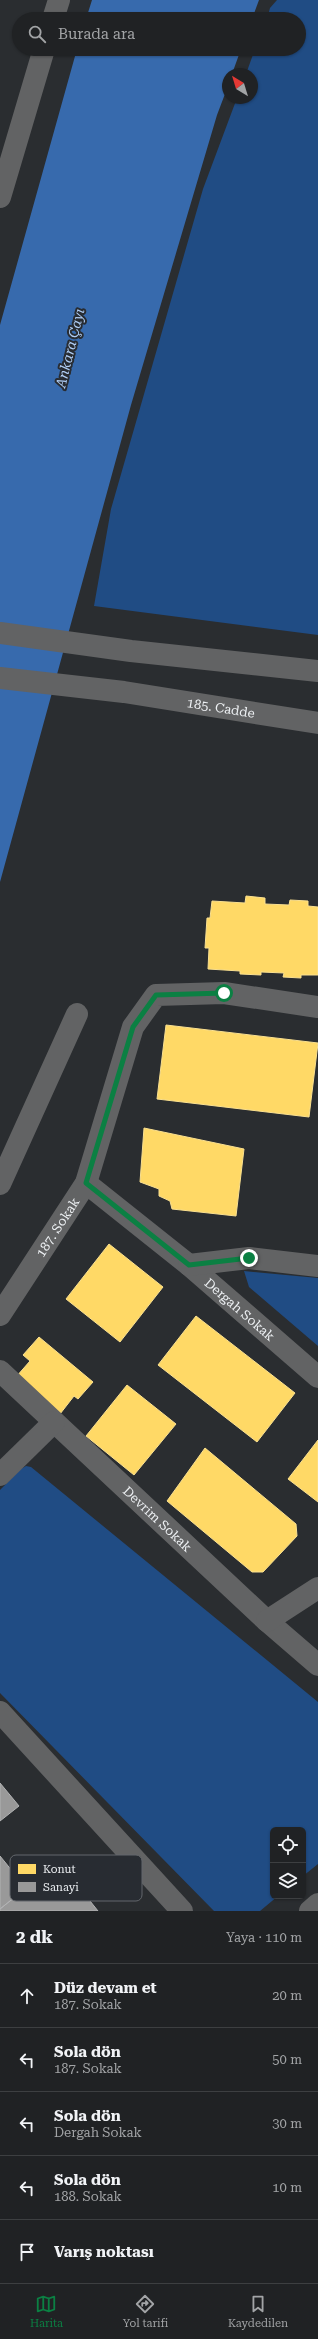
<!DOCTYPE html>
<html lang="tr">
<head>
<meta charset="utf-8">
<style>
	body { margin:0; font-family:"Roboto Serif",serif; background:#2d2f31; color:#f1f3f6 }
	.controls { position:absolute; right:12px; bottom:12px; display:grid; overflow:hidden; border-radius:6px; box-shadow:0 1px 3px #0004 }
	.controls button { width:36px; height:36px; display:grid; place-items:center; padding:0; border:0; border-bottom:1px solid #3d3f41; background:#202224; color:#f1f3f6; font:20px sans-serif }
	.compass { position:absolute; left:222px; top:68px; width:36px; height:36px; border-radius:50%; background:#202224; box-shadow:0 1px 3px #0004; rotate:322deg }
	.stop { position:absolute; width:12px; height:12px; margin:-9px; border:3px solid #0b8043; border-radius:50%; background:#fff }
	.stop.end { background:#0b8043; border-color:#fff; box-shadow:0 1px 4px #0008 }
	.list { margin:0; padding:0; list-style:none }
	h2 { display:flex; justify-content:space-between; align-items:center; height:52px; margin:0; padding:0 16px; font-size:17px }
	h2 small { font-size:13px; font-weight:400; color:#a2a4a6 }
	.list li { display:grid; grid-template-columns:26px 1fr auto; gap:12px; align-items:center; box-sizing:border-box; height:64px; padding:0 16px; border-top:1px solid #3d3f41 }
	.list b { display:block; font-size:15px; white-space:nowrap }
	.list p { margin:0; font-size:13px; white-space:nowrap; color:#a2a4a6 }
	.list em { font-size:13px; font-style:normal; color:#a2a4a6 }
	.icon { flex:none; width:22px; height:22px; fill:none; stroke:currentColor; stroke-width:2; stroke-linecap:round; stroke-linejoin:round }
	.map { position:relative; flex:none; width:318px; height:1911px; overflow:hidden }
	.search { position:absolute; background:#202224; box-shadow:0 1px 3px #0004; left:12px; right:12px; top:12px; height:44px; display:flex; align-items:center; gap:10px; box-sizing:border-box; padding:0 14px; border-radius:22px; color:#a2a4a6; font-size:15px }
	.sheet { height:372px; background:#202224 }
	nav { display:flex; justify-content:space-around; align-items:center; box-sizing:border-box; height:56px; border-top:1px solid #3d3f41; background:#202224; font-size:11px; color:#a2a4a6 }
	nav a { display:grid; justify-items:center; gap:2px }
	nav .on { color:#0b8043 }
	.map>svg:first-child { display:block }
	.green { fill:#204c84 }
	.water { fill:#376aad }
	.homes { fill:#ffd966; stroke:#fae090 }
	.industry { fill:#999; stroke:#b2b3b4 }
	.lines { fill:none; stroke-linecap:round; stroke-linejoin:round }
	.minor { stroke:#626364; stroke-width:22 }
	.route { stroke:#0b8043; stroke-width:5 }
	.labels { text-anchor:middle; dominant-baseline:central; stroke-width:4; stroke-linejoin:round; paint-order:stroke }
	.street-label { font-size:13px; fill:#edf0f3; stroke:#282c32 }
	.water-label { font-size:14px; font-style:italic; fill:#afcdf4; stroke:#282c32 }
	.key { fill:#282c32; stroke:#63676c; stroke-width:1 }
	.key-label { font-size:11px; fill:#edf0f3 }
</style>
</head>
<body>
<div class="map">
<svg width="318" height="1911" viewBox="0 0 318 1911">
	<rect width="100%" height="100%" fill="#2a2d30"/>
	<!-- green -->
	<path class="green" d="M277,0H318V635L94,606L111,509L203,189L237,98H252V74H246L255,49H299V19H267L270,8Z
		M244,1271L318,1278V1346L249,1287Z
		M26,1466L31,1467L318,1702V1864L303,1876V1830H273V1896H278L260,1911H214L0,1693V1490L21,1469Z"/>
	<!-- water -->
	<path class="water" d="M92,0H259L252,19H86Z
		M77,49H241L232,74H228V86L217,115L131,405L0,882V325Z"/>
	<!-- homes -->
	<path class="homes" d="M246,896L265,898V904L289,905L290,900L308,901V906L318,907V975H301V978L283,977L284,973L261,972V975L240,974V971L208,969L209,948H205L207,918H210L212,901L245,903Z
		M166,1025L318,1043L309,1117L157,1099Z
		M144,1128L244,1149L236,1216L172,1209L170,1201L159,1196V1189L140,1182Z
		M109,1244L163,1287L120,1342L66,1299Z
		M196,1316L295,1393L257,1442L158,1365Z
		M39,1337L93,1382L78,1399L74,1396L60,1414L16,1377L30,1361L23,1355Z
		M127,1385L176,1424L134,1475L86,1436Z
		M318,1440V1502L288,1479Z
		M205,1448L296,1524L297,1536L263,1572H252L167,1501Z"/>
	<!-- industry -->
	<path class="industry" d="M0,1783L19,1806L0,1821Z
		M0,1856L26,1888L0,1909Z
		M59,1862L98,1911H0V1909Z"/>
	<g class="lines">
		<!-- minor -->
		<g class="minor">
			<path d="M53,19L59,0"/>
			<path d="M0,197L44,49"/>
			<path d="M0,633L131,651L318,671"/>
			<path id="s1" d="M0,678L124,692L318,723"/>
			<path id="s2" d="M86,1183L189,1265L318,1377"/>
			<path d="M0,1184L77,1014"/>
			<path d="M189,1265L249,1258L318,1266"/>
			<path id="s3" d="M0,1315L86,1183L133,1027L156,995L224,993L318,1007"/>
			<path id="s4" d="M0,1371L267,1621L318,1665"/>
			<path d="M0,1475L54,1422"/>
			<path d="M267,1621L318,1588"/>
			<path d="M0,1712L182,1911"/>
			<path d="M310,1911L318,1904"/>
		</g>
	</g>
	<g class="lines">
		<!-- route -->
		<path class="route" d="M224,993L156,995L133,1027L86,1183L189,1265L249,1258"/>
	</g>
	<g class="labels">
		<!-- street labels -->
		<g class="street-label">
			<text stroke="none"><textPath href="#s1" startOffset="223">185. Cadde</textPath></text>
			<text stroke="none"><textPath href="#s3" startOffset="105">187. Sokak</textPath></text>
			<text stroke="none"><textPath href="#s2" startOffset="199">Dergah Sokak</textPath></text>
			<text stroke="none"><textPath href="#s4" startOffset="216">Devrim Sokak</textPath></text>
		</g>
		<!-- water labels -->
		<g class="water-label">
			<text transform="translate(70 348) rotate(-76)">Ankara Çayı</text>
		</g>
	</g>
	<!-- legend -->
	<rect x="10" y="1855" width="132" height="46" rx="6" class="key"/>
	<rect x="18" y="1864" width="18" height="10" fill="#ffd966"/>
	<rect x="18" y="1882" width="18" height="10" fill="#999"/>
	<g class="key-label">
		<text x="43" y="1873">Konut</text>
		<text x="43" y="1891">Sanayi</text>
	</g>
</svg>
<div class="controls">
<button><svg class="icon" aria-label="locate" viewBox="0 0 24 24"><circle cx="12" cy="12" r="6"/><path d="M12 2v4M12 18v4M2 12h4M18 12h4"/></svg></button>
<button><svg class="icon" aria-label="layers" viewBox="0 0 24 24"><path d="M12 4l9 5-9 5-9-5zM3 14l9 5 9-5"/></svg></button>
</div>
<svg class="compass" viewBox="-18 -18 36 36"><path d="M0-13l5 13h-10z" fill="#e53935"/><path d="M0 13l5-13h-10z" fill="#a2a4a6"/></svg>
<div class="stop" style="left:224px;top:993px"></div>
<div class="stop end" style="left:249px;top:1258px"></div>
<div class="search"><svg class="icon" aria-label="search" viewBox="0 0 24 24"><circle cx="10" cy="10" r="6"/><path d="M15 15l6 6"/></svg>Burada ara</div>
</div>
<section class="sheet">
<h2>2 dk<small>Yaya · 110 m</small></h2>
<ul class="list">
<li><svg class="icon" aria-label="ahead" viewBox="0 0 24 24"><path d="M12 20V5M6 11l6-6 6 6"/></svg><div><b>Düz devam et</b><p>187. Sokak</p></div><em>20 m</em></li>
<li><svg class="icon" aria-label="left" viewBox="0 0 24 24"><path d="M17 20v-9H6M10 6l-5 5 5 5"/></svg><div><b>Sola dön</b><p>187. Sokak</p></div><em>50 m</em></li>
<li><svg class="icon" aria-label="left" viewBox="0 0 24 24"><path d="M17 20v-9H6M10 6l-5 5 5 5"/></svg><div><b>Sola dön</b><p>Dergah Sokak</p></div><em>30 m</em></li>
<li><svg class="icon" aria-label="left" viewBox="0 0 24 24"><path d="M17 20v-9H6M10 6l-5 5 5 5"/></svg><div><b>Sola dön</b><p>188. Sokak</p></div><em>10 m</em></li>
<li><svg class="icon" aria-label="arrive" viewBox="0 0 24 24"><path d="M6 21V4h12l-3 4 3 4H6"/></svg><div><b>Varış noktası</b></div></li>
</ul>
</section>
<nav>
<a class="on"><svg class="icon" aria-label="map" viewBox="0 0 24 24"><path d="M3 6l6-2 6 2 6-2v14l-6 2-6-2-6 2zM9 4v14M15 6v14"/></svg>Harita</a>
<a><svg class="icon" aria-label="directions" viewBox="0 0 24 24"><path d="M12 3l9 9-9 9-9-9zM9 14v-3h6M13 9l2 2-2 2"/></svg>Yol tarifi</a>
<a><svg class="icon" aria-label="saved" viewBox="0 0 24 24"><path d="M7 4h10v16l-5-4-5 4z"/></svg>Kaydedilen</a>
</nav>
</body>
</html>
